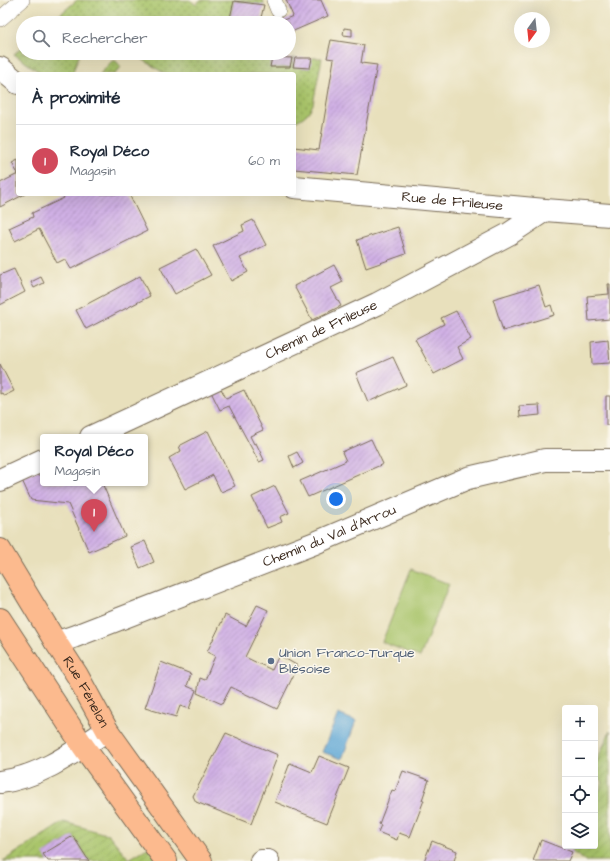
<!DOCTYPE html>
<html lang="fr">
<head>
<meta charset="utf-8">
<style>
	body { margin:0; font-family:"Architects Daughter",sans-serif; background:#f6f6f7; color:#1f2937 }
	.controls { position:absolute; right:12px; bottom:12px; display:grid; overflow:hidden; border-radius:4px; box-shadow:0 4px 16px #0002 }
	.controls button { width:36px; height:36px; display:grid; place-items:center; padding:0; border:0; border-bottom:1px solid #e0e1e3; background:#fff; color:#1f2937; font:20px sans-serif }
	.compass { position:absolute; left:514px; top:12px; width:36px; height:36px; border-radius:50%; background:#fff; box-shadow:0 4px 16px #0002; rotate:195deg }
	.you { position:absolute; left:336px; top:499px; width:14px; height:14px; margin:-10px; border:3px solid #fff; border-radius:50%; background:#1a73e8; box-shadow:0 0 0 6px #1a73e833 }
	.badge { display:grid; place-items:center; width:26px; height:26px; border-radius:50%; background:#d1495b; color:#fff; font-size:13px; font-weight:700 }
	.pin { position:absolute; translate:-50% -33px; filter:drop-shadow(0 1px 2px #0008) }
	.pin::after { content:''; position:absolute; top:21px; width:14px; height:12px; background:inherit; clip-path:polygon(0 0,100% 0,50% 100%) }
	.popup { position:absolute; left:40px; top:434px; width:108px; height:52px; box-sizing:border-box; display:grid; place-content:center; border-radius:4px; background:#fff; filter:drop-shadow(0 1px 3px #0005); font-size:13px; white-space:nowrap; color:#747a83 }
	.popup b { font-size:15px; color:#1f2937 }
	.popup::after { content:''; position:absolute; left:50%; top:100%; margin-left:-8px; border:8px solid transparent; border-top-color:#fff }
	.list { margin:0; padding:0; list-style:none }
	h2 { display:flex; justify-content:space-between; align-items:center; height:52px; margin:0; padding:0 16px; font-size:17px }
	h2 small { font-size:13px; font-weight:400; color:#747a83 }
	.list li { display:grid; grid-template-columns:26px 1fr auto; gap:12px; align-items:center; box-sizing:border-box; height:72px; padding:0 16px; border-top:1px solid #e0e1e3 }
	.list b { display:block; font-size:15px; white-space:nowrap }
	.list p { margin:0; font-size:13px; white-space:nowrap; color:#747a83 }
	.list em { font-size:13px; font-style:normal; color:#747a83 }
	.icon { flex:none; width:22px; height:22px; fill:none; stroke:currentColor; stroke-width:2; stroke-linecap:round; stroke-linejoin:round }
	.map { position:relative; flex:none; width:610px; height:861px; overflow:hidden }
	.search { position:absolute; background:#fff; box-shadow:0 4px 16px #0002; left:16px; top:16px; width:280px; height:44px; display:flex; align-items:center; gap:10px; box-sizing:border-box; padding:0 14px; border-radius:22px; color:#747a83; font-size:15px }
	.panel { position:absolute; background:#fff; box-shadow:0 4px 16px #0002; left:16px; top:72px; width:280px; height:124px; border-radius:4px }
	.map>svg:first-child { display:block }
	.grass { fill:url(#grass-dots); stroke:#727744 }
	.garden { fill:url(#garden-furrows); stroke:#727744 }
	.pitch { fill:#a9c46a; stroke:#727744 }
	.water { fill:#5ca5d4; stroke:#4c6879 }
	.building { fill:url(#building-hatch) }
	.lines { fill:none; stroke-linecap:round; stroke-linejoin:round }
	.lane-casing { stroke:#786a55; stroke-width:16 }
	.street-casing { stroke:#786a55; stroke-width:24 }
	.primary-casing { stroke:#786a55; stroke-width:24 }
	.lane { stroke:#fff; stroke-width:15 }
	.street { stroke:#fff; stroke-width:22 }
	.primary { stroke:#fcba8e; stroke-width:22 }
	.service-dot { fill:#5c6f8a; stroke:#fbf7ec; stroke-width:1.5 }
	.labels { text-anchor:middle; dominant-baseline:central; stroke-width:3; stroke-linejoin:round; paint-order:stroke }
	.street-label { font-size:14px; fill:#3b2a1e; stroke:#fbf7ec }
	.service-label { font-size:14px; fill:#4e5e75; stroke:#fbf7ec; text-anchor:start }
</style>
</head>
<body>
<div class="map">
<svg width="610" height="861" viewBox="0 0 610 861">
	<defs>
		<pattern id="grass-dots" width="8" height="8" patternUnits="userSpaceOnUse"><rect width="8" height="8" fill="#a9c46a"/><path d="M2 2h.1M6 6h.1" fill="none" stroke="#8b9f57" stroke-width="1.8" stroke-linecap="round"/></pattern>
		<pattern id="garden-furrows" width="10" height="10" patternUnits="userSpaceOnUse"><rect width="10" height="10" fill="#a9c46a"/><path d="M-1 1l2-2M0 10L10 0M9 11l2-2" fill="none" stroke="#8b9f57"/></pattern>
		<pattern id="building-hatch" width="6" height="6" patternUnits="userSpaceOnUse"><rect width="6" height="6" fill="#d0b0e5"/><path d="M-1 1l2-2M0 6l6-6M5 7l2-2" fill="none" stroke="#aa8fb9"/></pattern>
	</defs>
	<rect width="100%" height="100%" fill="#fbf7ec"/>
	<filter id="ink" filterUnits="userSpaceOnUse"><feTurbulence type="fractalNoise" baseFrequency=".025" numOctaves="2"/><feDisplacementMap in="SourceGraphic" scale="8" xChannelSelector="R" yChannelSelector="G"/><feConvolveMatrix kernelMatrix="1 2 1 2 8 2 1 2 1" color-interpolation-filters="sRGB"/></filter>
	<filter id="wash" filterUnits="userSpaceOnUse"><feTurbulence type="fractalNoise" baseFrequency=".012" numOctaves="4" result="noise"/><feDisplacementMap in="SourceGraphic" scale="16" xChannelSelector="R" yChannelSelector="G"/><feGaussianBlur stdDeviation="0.9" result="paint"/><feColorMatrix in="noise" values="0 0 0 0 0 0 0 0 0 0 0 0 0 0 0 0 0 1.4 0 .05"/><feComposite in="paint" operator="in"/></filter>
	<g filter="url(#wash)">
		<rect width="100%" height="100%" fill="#e8e0bc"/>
		<!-- grass -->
		<path class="grass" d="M77,0H190L196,5L200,0H263L264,5L234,1L230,18L260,22L259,23H50Z
			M23,47V53H80L72,74H42L14,54Z
			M133,53H252L251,56L272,57L270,67H290L292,58H295L293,67L309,68L312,58H322L313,104C309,114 303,118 294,122V74H165Z
			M112,61H116L121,67L115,74H100Z"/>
		<!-- garden -->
		<path class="garden" d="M610,731V861H586L572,852L574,846H595V800L603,782L595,776V765Z
			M64,822L109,835L129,859L149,847L159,861H89L73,836L44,854L48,861H3Z"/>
		<!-- pitch -->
		<path class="pitch" d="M411,569L449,584L420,657L382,642Z"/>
		<!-- water -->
		<path class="water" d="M338,714L356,721L342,759L322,752Z"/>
		<g id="blocks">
			<!-- building -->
			<path class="building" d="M286,0H321L328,16L289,33V23H276L293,16Z
				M234,1L264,5L260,22L230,18Z
				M344,28L352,29V36L343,35Z
				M331,40L364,45L361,63L377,65L357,175L294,169V147L319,150L334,59L327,58Z
				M272,57L292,58L290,67H270Z
				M295,58H312L310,68L293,67Z
				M18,160V174L12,163Z
				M18,174V194H25L0,207V183Z
				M62,194H129L147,231L71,269L65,259L57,263L39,229L15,241L9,228L33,217L32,213L64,198Z
				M253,220L266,245L240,258L248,272L231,281L213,246L244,231L242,225Z
				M398,227L406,254L366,268L357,240Z
				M196,249L211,275L175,294L160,267Z
				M334,265L343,282L331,288L341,306L312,320L294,286Z
				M14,269L25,292L0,305V275Z
				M140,276L150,296L86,329L76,310Z
				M41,277L44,283L34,288L31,282Z
				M608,284H610V319L589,321L587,296L609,294Z
				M539,285L546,307L551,305L554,315L503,331L493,299Z
				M456,311L471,339L457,347L463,359L434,374L415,339L444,324L441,318Z
				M608,340L610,363L592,364L591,342Z
				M393,357L406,385L368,402L356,373Z
				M0,364L14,391L4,396L2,393L0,394Z
				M219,385L226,398L244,390L263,430L250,436L254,444L256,443L264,460L259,462L229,406L220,410L210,390Z
				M606,396H610V425H606Z
				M539,405L540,415L520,417L519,406Z
				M208,431L235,486L221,492L213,475L185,489L169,458L181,451L179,446Z
				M371,439L383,464L308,497L300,481L346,461L342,452Z
				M297,452L303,463L294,468L289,456Z
				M43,467V483H102L125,536L89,552L68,504L31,500L21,478Z
				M275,486L289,513L280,517L282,522L267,528L252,497Z
				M145,541L154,562L140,568L131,547Z
				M257,605L268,610L245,657L272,670L279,655L298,666L277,709L231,687L222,704L197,693L200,678L205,680L215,656L207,652L225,615L246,626Z
				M161,662L191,674L187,686L196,690L189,709L180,706L176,717L145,708Z
				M226,733L278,755L251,824L196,802L193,796Z
				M319,756L349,768L327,823L275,802L290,763L312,772Z
				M403,771L429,780L422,800H424L410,837L399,833L397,840L378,832L381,825L379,824L392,790L395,791Z
				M73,836L89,861H48L43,854Z
				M541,840L572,852L568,861H533Z
				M432,841L457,851L454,861H424Z"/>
		</g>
	</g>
	<g filter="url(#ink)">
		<use href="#blocks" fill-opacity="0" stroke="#786a55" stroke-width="1"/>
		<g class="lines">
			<!-- lane casing -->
			<g class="lane-casing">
				<path id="lane" d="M274,0L278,10
					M0,19L22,0"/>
			</g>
			<!-- street casing -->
			<g class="street-casing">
				<g id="street">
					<path d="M0,68L18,83"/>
					<path id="s1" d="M294,187L545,210L610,215"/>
					<path id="s2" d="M91,437L377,304L509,234L545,210"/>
					<path d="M0,480L43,460"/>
					<path id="s3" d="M55,641L64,640L73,637L315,543L468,478L545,460H610"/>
					<path d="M0,782C41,777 74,752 107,730"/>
					<path d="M261,861H268"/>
				</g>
			</g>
			<!-- primary casing -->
			<g class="primary-casing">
				<g id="primary">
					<path id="s4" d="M0,550L55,641L77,675L107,730L201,861"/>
					<path d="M0,619L83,746L166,861"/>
				</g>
			</g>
			<!-- lane -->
			<use href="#lane" class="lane"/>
			<!-- street -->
			<use href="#street" class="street"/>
			<!-- primary -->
			<use href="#primary" class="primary"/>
		</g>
	</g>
	<!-- markers -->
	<circle class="service-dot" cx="271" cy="661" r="4"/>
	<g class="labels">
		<!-- street labels -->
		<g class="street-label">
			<text stroke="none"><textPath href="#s1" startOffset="159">Rue de Frileuse</textPath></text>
			<text stroke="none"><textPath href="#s2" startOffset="254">Chemin de Frileuse</textPath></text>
			<text stroke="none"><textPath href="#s3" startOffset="294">Chemin du Val d'Arrou</textPath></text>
			<text stroke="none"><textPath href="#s4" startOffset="166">Rue Fénelon</textPath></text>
		</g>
		<!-- service labels -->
		<g class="service-label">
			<text x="279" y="653">Union Franco-Turque<tspan x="279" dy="16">Blésoise</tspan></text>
		</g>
	</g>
</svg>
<div class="controls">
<button>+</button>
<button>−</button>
<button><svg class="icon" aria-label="locate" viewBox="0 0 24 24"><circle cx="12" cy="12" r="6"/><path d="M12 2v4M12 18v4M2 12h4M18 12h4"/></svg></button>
<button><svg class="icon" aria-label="layers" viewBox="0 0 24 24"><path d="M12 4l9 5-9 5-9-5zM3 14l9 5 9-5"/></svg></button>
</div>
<svg class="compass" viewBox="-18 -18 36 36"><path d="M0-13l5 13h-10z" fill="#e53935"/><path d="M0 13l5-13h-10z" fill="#747a83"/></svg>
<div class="you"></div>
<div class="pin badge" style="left:94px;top:532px">1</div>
<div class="popup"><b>Royal Déco</b>Magasin</div>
<div class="search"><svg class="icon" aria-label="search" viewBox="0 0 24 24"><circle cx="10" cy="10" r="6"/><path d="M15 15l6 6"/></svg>Rechercher</div>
<section class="panel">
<h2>À proximité<small></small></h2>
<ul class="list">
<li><span class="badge">1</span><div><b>Royal Déco</b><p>Magasin</p></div><em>60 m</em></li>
</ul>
</section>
</div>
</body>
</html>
